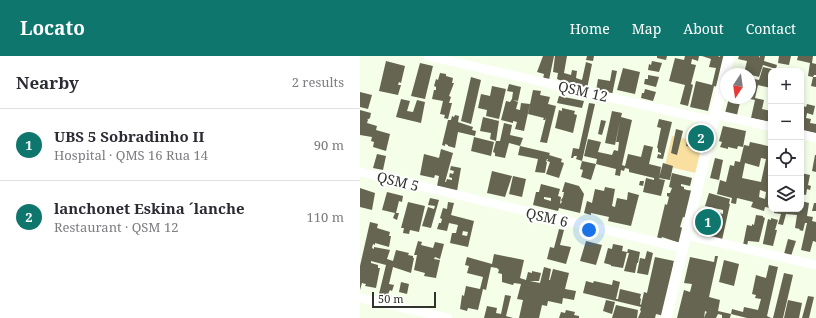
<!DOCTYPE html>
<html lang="en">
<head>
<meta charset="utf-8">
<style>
	body { margin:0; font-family:"Noto Serif",serif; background:#f7f7f7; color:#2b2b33 }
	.controls { position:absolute; right:12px; top:12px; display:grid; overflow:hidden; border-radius:8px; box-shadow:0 2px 6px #0003 }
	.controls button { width:36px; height:36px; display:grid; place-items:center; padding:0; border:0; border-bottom:1px solid #e1e1e2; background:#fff; color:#2b2b33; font:20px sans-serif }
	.compass { position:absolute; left:360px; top:12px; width:36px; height:36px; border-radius:50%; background:#fff; box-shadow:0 2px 6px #0003; rotate:193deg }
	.scale { position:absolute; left:12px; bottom:10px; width:64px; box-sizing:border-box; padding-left:4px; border:2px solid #31342c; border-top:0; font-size:11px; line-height:14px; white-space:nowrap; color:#31342c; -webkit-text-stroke:3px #fff; paint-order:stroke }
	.you { position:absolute; left:229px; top:174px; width:14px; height:14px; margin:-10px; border:3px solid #fff; border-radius:50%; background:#1a73e8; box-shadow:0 0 0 6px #1a73e833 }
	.badge { display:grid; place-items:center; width:26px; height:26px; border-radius:50%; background:#0f766e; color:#fff; font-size:13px; font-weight:700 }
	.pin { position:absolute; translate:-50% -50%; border:2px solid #fff; box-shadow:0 1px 4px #0006 }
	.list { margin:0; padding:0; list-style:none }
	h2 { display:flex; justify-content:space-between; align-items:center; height:52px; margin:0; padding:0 16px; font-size:17px }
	h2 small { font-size:13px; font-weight:400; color:#7c7c81 }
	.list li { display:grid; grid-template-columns:26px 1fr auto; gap:12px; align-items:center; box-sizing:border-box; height:72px; padding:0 16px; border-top:1px solid #e1e1e2 }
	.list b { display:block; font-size:15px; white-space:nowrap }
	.list p { margin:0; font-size:13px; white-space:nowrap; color:#7c7c81 }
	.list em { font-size:13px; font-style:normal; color:#7c7c81 }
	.icon { flex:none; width:22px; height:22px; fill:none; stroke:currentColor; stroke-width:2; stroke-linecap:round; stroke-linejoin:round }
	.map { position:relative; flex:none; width:456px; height:262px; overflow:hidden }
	header { display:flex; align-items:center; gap:24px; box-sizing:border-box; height:56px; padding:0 20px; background:#0f766e; color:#fff }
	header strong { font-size:19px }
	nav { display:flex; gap:22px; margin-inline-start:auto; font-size:14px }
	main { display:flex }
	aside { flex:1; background:#fff }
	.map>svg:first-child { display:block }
	.green { fill:#f9e0a1 }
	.building { fill:#656552; fill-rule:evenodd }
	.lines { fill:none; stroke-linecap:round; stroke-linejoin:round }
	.minor { stroke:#fff; stroke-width:9 }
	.tertiary { stroke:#fff; stroke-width:11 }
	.labels { text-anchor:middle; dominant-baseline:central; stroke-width:4; stroke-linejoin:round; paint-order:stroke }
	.street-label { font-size:14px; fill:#31342c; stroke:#fff }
</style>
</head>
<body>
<header>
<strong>Locato</strong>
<nav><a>Home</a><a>Map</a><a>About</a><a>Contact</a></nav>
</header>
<main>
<aside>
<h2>Nearby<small>2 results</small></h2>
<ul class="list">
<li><span class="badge">1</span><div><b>UBS 5 Sobradinho II</b><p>Hospital · QMS 16 Rua 14</p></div><em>90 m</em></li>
<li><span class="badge">2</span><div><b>lanchonet Eskina ´lanche</b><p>Restaurant · QSM 12</p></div><em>110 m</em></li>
</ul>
</aside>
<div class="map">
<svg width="456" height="262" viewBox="0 0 456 262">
	<rect width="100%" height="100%" fill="#f4fee9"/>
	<!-- green -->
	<path class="green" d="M312,80L343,86L336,117L305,110Z"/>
	<!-- building -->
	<path class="building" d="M183,0H194L189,24L183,23L184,18L177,16Z
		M195,0H207L204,17L211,19L212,14L217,15L216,22L222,24L226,6L232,8L227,33L202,27V25L197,23L198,17L193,16Z
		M227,0H234L233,5L226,4Z
		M297,0H307L306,4L297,2Z
		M325,0H339L338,5L332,3L331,8L336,9L331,28L333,29L328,50L320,48L325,29L309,25L315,2L324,4Z
		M342,0H358L360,1V0H366L358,31L354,30L348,55L330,51L336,25L352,29L356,12L349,11L351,3Z
		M379,0H399L400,2V0H405L404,5L417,9L416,13L403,9L399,21L384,17L387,5L378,3Z
		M419,0H431L429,9L418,7Z
		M438,0H453L452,7L456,8V19H454L453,21L448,20L450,7L437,4Z
		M26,5L45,10L41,27L39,26L38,29H41L38,39L19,35Z
		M292,5L302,7L299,16L288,14L289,8L291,9Z
		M60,7L73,10L65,43L51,40Z
		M403,11L416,14L411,15V32L398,29L395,42L404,44L402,53L411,55V66L391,62L395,44L390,43V22L399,24Z
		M263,12L280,16L275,38L257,34Z
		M252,14L257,15L252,39L236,35L238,23L250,25Z
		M80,17L86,18V20L93,22L92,27H94L89,40L91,41L89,47H92L88,63L84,62L85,59L80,58L83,45L72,43L74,34H76V31L74,30L76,23L78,24Z
		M288,19L299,21L296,31L284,28L285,23H288Z
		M111,21L121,24L111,68L101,65Z
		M453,21H456V31L451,30Z
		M441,24L444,25L442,34H441Z
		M149,28L161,31L158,45L153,44L158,46L156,53L160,54L161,47L170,48L164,75L155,73L157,66L153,65V67L141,64L146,45L150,46L152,43L153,36L147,35Z
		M132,30L146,33L139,63L126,60L127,54L118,52L121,38L130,40Z
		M285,33L296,36L293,45L281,42L282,37H284Z
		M173,34L181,35L180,39L190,41L188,48L196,50L187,87L180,86L186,62L185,64H183L184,62L168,58Z
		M0,36L12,39L8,53L0,51Z
		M199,40L224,45L222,52L197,47Z
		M369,42H381L377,59L365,57Z
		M41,43L50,45L47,55L53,56L57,44L65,46L61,67L36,61Z
		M229,47L235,48L222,105L216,103L217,100H214L213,102H211L213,92L219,93Z
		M447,48L455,50L453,59L447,57L446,62L451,63L450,67L456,68V77L441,74V53H442L443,50L446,51Z
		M202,52L215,55L214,58L217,59L213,77L195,72L199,54L202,55Z
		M0,54L11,57L10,62L7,64H8L7,67L17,70L16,74L30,78L26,95L13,91L14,86L11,85L12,81L0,79Z
		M252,55L262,57L261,61L272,64L262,109L265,110L268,98L281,101L284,89L293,91L289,108L301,111L299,123L305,124L301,140L283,136L286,122L294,124V122L269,116V113L265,112L264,115L261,114L260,120L255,119L256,113L236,108L237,103L224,100L228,83L241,86L238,96L252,99L254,94L258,95L259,86H256L260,65L255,89L245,87Z
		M95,59L99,60L98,66L113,71L112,74L116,75L115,80L98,76L95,92L88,90V89L85,88V90L82,89L88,64H91L92,60L94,61Z
		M123,61L139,65L136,85H140L144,67L152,69L150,79L163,82L160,90L190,97L189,99L202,103L201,106L204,107L199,122L186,118L190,106L187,105L188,103H187L186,106H187L185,117L175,116L178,103L158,99L160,90L149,87L145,102L135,100V97L133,96L136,85L130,83L131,77L120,75Z
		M299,63L312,66L303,103L297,102L298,98L301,99V97L298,96V92H297L301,72L297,71Z
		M241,64L246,65L242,79L238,78Z
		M363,70L386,75L383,91L378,90L377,93L368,91V93L360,91L362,86L359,85Z
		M336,72L348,75L345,90L334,88V91L326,90L327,86L332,87Z
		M316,73L323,75L317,99L311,97Z
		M114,81L134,86L131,100L111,95Z
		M410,81L411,117L409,125L411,126V152L405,151L404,155L391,151L393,146L377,142L376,148L371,147L372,142L357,138L360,124L366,126L370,109L374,110L375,105L380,106L384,89L389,90L390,86L408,90ZM401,102L406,103L401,126L382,122L385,107L399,111ZM400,134L406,136L405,143L399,141Z
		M81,93L93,97L85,126H86L87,123L92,124V122L89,121L90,117L93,118L94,115L90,114L91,110L101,112L97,135L77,130L79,120L75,119L74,122L60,119L64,98L79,102Z
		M17,98L26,100L23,114L13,112Z
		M455,99H456V116L452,115Z
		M355,102L363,104L359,124L350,122Z
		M222,105L236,108L231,124L221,121L223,114L220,113Z
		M303,107L313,110L310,124L299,122Z
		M132,115L152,120L145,141L127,137Z
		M312,117L332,122L330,130L321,128V130L324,131V133L327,134L334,135L327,162L323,161L320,171L323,172L320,187L302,181L301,183L297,182L305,148L307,149L309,141L307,140V137H310L312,132L309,131Z
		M441,117L450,119L448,129L451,130L450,134L447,133L446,139L441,138Z
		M153,120L166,123L162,141L149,138Z
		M280,125H284L283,130L279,129Z
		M205,126L219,130L224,138L220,157L199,152L198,155L173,149L176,136H179L181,128L200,133L198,140L201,141L200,148L202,146L201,144L203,141L204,136H202ZM184,141L191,142V145L184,143Z
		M245,131L255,133L252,150L255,151L257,142L267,144L268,136L279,139L271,170L248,165L249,161L231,157V159L224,157L227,145L232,147L235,133L244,135Z
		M0,132L15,137L12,154L0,151Z
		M27,136L43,140L42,146L39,145L36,157H39L37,164L33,162L35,157L22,154Z
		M349,137L370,143L369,148H370L362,184L350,181L352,175L339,172L343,153L363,158V154L345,150Z
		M70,142L79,144L71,172L62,170L68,151L74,153L75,150L68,149Z
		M441,145L449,147L447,160L453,161L452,165L456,166V186L453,185L450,196L441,194L447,167H445L443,175L439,174L440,173L435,172L437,159L426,158L423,169L418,168L421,158L414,157V153H441Z
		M48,146L65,150L59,176L50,174L49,178L43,177L44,172H41Z
		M88,146L94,147L91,159L114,165L108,191L90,187L92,177H96L98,169L89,167L87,175L77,173L79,167H81L82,163L80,162L83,152L87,153ZM103,175L108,176L107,180L102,179Z
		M454,147H456V155H452Z
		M396,159L403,160V161L405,162L399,186L388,185L387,190L383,189L387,169L392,170V168L394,169Z
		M411,162L418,164L415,174H417L413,190L403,188V187L408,163L411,164Z
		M10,166L18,168L17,172L30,176L29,180H31L29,191L15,187V189L13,188L12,192L14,193V191L30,194L27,203L33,205L36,194L49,197L48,199L53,200V202H54L51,217L33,211L29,228L34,229L32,235L30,234L29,236L26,243L18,242L26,209L11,205V207L18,209V212H20L16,232L5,230L6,228L2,227L0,234V210Z
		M199,173L204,174L200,189L211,191L206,208L187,203L190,191L194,192Z
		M428,183L436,185L431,200L424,198Z
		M58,185L62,186L61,189L73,192L75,186L84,188L80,203L75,201L74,203L80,204L76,222L64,220L65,217L54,214L57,199H54Z
		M226,185L242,189L236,209L220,205Z
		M253,188L263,190L262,195L267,196L263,212L251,210V209L244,207L248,192L252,193Z
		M268,193L280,196L278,207H277L275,217L264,215L269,197H267Z
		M287,195L293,197L288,219L277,217L280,202L285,203Z
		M134,198L164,204L160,222L166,224L168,216L172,217V215L181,217L179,225H170L180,227L184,211L191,213L189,224H190L193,213L209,217L205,233L216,235L214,244L203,242L202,248L188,245L187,250L182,249L179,262H159L163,244L157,243L161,228L154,227L153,229L142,226V218L138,217L139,214L137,212L131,211L126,234L123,233L118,254L108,252L107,255L100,253L102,239L104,240L106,230L120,233L123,221L107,217L109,210L105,209L107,201L132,208Z
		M355,200H358L349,241L360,244L358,255L371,258L370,262H362V259L358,258L356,262H344L346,257L347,256L345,255L344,262H317L324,234L330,236L332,228L324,227L330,201L354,206Z
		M295,201L314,205L304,260L296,258L295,262H278L281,255L280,254L281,251L223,237L226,225L233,227L234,225L252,229L253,224L260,226L256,243H258L260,233L281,238L280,242L281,243L280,248L281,249L284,236L287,237Z
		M364,204L379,208L374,230L359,226Z
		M409,209L418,211L407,260L411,262H387L371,258L372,253L383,256L384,251L398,254L401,243L395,242L396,239L392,238L396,219L406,222Z
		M424,217L433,219L423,262H413Z
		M41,226L49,228L47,238L39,236Z
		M145,239L151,240L146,260L153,262H124L127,250L137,252L136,257L141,258Z
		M448,240L454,241L449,262H442Z
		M246,244L255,246L252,258L243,255Z
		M428,244L442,247L439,262H424Z
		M256,249L278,254L277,262H252Z
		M206,254L215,256L214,259L219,260V262H199L201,256L205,257Z"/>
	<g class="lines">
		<!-- minor -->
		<path class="minor" d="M68,0L354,65
			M355,58L411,71
			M441,78L456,82
			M0,116L322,192
			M326,179L456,209
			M0,242L87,262"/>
		<!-- tertiary -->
		<path class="tertiary" d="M306,262L369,0"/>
	</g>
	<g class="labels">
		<!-- street labels -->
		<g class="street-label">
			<text transform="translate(223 35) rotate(13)">QSM 12</text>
			<text transform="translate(38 125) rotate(14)">QSM 5</text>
			<text transform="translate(187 161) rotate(13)">QSM 6</text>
		</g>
	</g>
</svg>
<div class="controls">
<button>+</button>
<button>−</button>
<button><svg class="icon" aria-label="locate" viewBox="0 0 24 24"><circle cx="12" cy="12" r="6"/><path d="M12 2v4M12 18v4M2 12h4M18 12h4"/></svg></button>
<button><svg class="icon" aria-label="layers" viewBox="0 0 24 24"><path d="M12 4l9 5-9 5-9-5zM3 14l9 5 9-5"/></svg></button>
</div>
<svg class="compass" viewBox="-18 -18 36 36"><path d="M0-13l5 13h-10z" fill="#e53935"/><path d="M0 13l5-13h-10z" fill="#7c7c81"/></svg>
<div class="scale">50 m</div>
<div class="you"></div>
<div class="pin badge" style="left:348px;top:166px">1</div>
<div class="pin badge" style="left:341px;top:82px">2</div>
</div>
</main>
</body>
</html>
